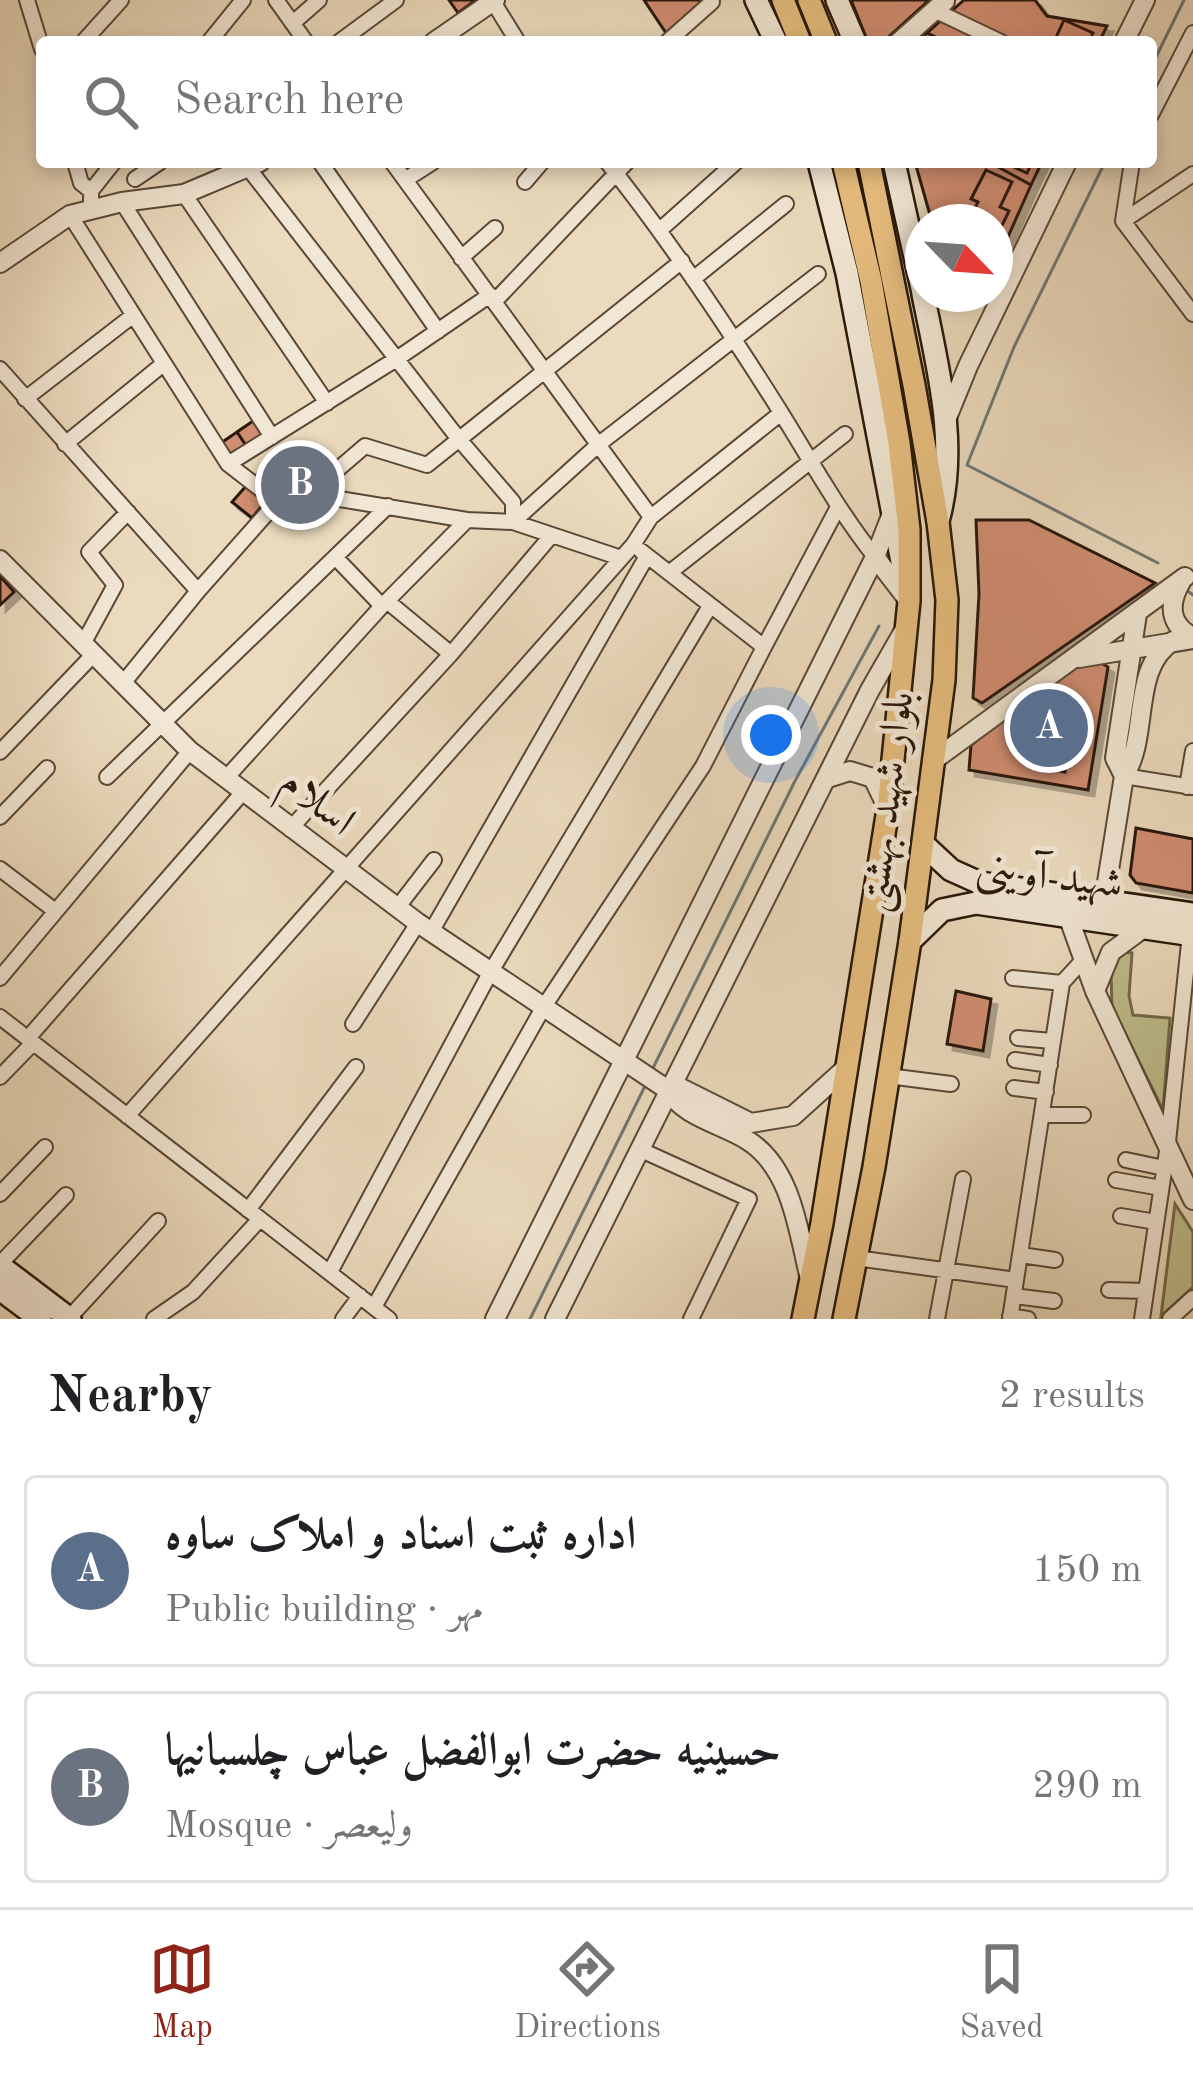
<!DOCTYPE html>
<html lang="en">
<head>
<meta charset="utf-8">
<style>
	body { margin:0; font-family:"Old Standard TT",Amiri,serif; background:#f6f6f6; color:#202124 }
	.compass { position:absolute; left:905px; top:204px; width:108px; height:108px; border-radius:50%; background:#fff; box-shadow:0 6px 18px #0003; rotate:115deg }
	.you { position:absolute; left:771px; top:735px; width:42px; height:42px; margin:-30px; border:9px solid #fff; border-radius:50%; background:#1a73e8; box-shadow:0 0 0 18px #1a73e833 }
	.badge { display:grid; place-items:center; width:78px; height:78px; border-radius:50%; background:#8f2418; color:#fff; font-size:39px; font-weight:700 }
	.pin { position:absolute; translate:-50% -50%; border:6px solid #fff; box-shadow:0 3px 12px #0006 }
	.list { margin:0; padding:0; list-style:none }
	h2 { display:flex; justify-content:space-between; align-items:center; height:156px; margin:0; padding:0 48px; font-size:51px }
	h2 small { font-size:39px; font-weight:400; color:#757577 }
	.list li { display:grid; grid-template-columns:78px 1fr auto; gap:36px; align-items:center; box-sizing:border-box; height:192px; margin:0 24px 24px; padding:0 24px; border:3px solid #e0e0e0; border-radius:12px }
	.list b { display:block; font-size:45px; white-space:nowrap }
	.list p { margin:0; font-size:39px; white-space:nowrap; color:#757577 }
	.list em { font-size:39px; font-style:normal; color:#757577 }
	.icon { flex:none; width:66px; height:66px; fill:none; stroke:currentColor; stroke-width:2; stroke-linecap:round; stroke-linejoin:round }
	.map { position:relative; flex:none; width:1193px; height:1319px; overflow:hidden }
	.search { position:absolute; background:#fff; box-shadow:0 6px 18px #0003; left:36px; right:36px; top:36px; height:132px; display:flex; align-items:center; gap:30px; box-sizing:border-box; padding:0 42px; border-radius:12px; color:#757577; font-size:45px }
	.sheet { height:588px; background:#fff }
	nav { display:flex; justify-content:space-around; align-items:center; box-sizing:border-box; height:168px; border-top:3px solid #e0e0e0; background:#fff; font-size:33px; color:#757577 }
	nav a { display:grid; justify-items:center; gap:6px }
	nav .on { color:#8f2418 }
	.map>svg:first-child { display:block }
	.green { fill:#bebd8c; stroke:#736a4a; stroke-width:3 }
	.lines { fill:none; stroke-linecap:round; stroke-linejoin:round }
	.stream { stroke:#6f7774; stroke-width:3 }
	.building { fill:#d18d72; stroke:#281709; stroke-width:3; filter:url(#shadow) }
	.minor-casing { stroke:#594836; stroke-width:18 }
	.tertiary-casing { stroke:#594836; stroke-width:22 }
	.secondary-casing { stroke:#281709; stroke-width:26 }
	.primary-casing { stroke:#281709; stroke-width:26 }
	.minor { stroke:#f2e7d4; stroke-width:14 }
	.tertiary { stroke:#f2e7d4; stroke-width:18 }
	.secondary { stroke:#f2e7d4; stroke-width:21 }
	.primary { stroke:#e6bd7e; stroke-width:21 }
	.labels { text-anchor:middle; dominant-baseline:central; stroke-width:10; stroke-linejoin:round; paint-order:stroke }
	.street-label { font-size:42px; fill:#281709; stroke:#f2e7d4 }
</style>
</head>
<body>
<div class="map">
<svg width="1193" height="1319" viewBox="0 0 1193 1319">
	<defs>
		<filter id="shadow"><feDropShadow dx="6" dy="6" stdDeviation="0" flood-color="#0004"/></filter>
	</defs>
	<rect width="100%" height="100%" fill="#ebdabd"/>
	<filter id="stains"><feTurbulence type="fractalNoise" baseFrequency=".00167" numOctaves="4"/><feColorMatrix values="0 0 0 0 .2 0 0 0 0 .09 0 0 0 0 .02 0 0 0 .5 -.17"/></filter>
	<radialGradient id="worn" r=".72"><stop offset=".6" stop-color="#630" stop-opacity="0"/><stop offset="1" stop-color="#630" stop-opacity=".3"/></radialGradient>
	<!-- green -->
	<path class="green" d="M1119,952L1132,953L1129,996L1133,1015L1170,1018L1163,1110L1112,1007L1111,972Z
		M1175,1204L1193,1232V1287L1161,1316Z"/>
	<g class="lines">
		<!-- stream -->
		<path class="stream" d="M1151,67L1184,0
			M1105,162L1014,347L967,465L1158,563
			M1189,592L1193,595
			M653,1068L795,781L879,626
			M530,1319L647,1082"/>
	</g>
	<!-- building -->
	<path class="building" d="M449,0H476L458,13Z
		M644,0H703L666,33Z
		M851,0H929L883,42H868Z
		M964,0H1035L1047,16L1107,26L1099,42H947L927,33Z
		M1064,20L1093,33L1089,42H1054Z
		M927,33L947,42H916Z
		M915,162H989L1031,185L995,266V222H932Z
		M989,162H1042L1031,185Z
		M1003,162H1032L1027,173Z
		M986,170L1012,182L1000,207L1009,211L995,240V222H968L978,202L971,199Z
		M256,419L267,437L249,450L237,432Z
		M237,432L249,450L228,462L218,445Z
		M295,447L322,478L306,492L259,485L251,479Z
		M246,486L266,501L252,518L232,502Z
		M976,520H1029L1155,583L982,703L973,698L979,594Z
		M0,576L14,592L0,605Z
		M1095,659L1108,667L1088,790L969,770L971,745L1078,662Z
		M1042,692L1076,698L1072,720L1081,722L1077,748L1069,747L1065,772L1034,766L1037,747L1032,746Z
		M1136,828L1193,839V893L1136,883L1130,875Z
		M956,991L991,999L983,1051L947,1044Z"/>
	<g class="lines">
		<!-- minor casing -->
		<g class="minor-casing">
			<path id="minor" d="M27,0L42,49
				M276,0L306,42
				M492,0L518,42
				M936,11L1001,42
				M294,22L319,0
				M83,42L121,0
				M209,42L243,0
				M339,42L396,0
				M667,42L712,2
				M1151,115L1193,33
				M75,162L81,183L91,191V208
				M320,162L438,331
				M392,162L651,517
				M607,162C670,241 726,325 780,411C811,461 838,510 875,557
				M1132,162L1123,221L1193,314
				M249,169L458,438L513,502V522
				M135,179L160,162
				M405,180L433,162
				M525,182L542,162
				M91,191L114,162
				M184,194L327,403
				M122,202L272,437
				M70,215L228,464L277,502L309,494L467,520L513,522L621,558
				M1123,221L1193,174
				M661,229L736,162
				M461,258L495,228
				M693,279L786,204
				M494,302L627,162
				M0,369L198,591
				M25,399L131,317
				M65,444L162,365
				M228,464L398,358L490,295
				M309,494L365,446L427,465L682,261
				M513,522L599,444L818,274
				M641,551L764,647L837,509
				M337,559L382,606
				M669,573L845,434
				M387,601L451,654
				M83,644L115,585L89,552L128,512
				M124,682L198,591L277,502
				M0,752L93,655
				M1124,776L1193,787
				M107,777L388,506
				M227,777L382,606L467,520
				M1187,787L1193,751
				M0,817L47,768
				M290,829L451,654L551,536
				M0,869L54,910
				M397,908L434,860
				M431,932L647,556
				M0,978L190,751
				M1013,978L1062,983
				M0,1017L389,1319
				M353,1024L418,923
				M28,1038L244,791
				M1018,1038L1052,1041
				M1015,1060L1050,1065
				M888,1076L951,1084
				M0,1077L33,1043
				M1014,1088L1046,1092
				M1044,1115H1083
				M127,1116L633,545L651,517L781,413
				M639,1149L749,1199L691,1319
				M1126,1160L1164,1168
				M1116,1180L1161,1188
				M0,1194L45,1147
				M248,1210L356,1067
				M1121,1216L1156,1222
				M1021,1255L1055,1260
				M856,1258L1016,1280
				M0,1264L66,1195
				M330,1272L490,973L710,606
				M1109,1290L1146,1291
				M1014,1296L1054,1301
				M374,1307L543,1008L703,766L764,647
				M1010,1316L1028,1319
				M69,1318L158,1221
				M154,1319L193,1292L260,1219
				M343,1319L360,1296
				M937,1319L963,1179
				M1010,1319L1062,983L1084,959
				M1142,1319L1167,1151L1190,934
				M1170,1319L1193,1298"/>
		</g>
		<!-- tertiary casing -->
		<g class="tertiary-casing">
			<path id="tertiary" d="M434,42L495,0
				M899,42L945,1
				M1124,42L1145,0
				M0,263L70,215L122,202L184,194L260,162
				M946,420L968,366L1067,162
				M875,557L909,601
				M0,560L190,751L418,923L668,1090C683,1117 722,1124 747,1140C791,1167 798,1229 809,1275
				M1181,582C1168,604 1169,625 1193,637
				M1079,658L1193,639
				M934,760L1185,577
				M1124,776L1115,758L1137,614
				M828,778L850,771L873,778L887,807
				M1104,901L1124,776C1150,736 1130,668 1173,641
				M1068,916L1095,991L1193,1200
				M1095,991L1111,952L1145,927
				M668,1090L681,1088L751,1123L793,1116L846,1068
				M495,1319L875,557L893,511
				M555,1319L870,690L905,629"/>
		</g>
		<!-- secondary casing -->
		<g class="secondary-casing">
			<path id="secondary" d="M756,0L776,42
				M837,0L855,42
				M819,162L847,273L903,567
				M894,162L923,293
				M923,294C938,370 959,445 938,521
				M923,844L951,870L980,883L1193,914
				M910,941L942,910L976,903L1193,935
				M0,1266L70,1319
				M0,1289L40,1319"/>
		</g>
		<!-- primary casing -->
		<g class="primary-casing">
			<path id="primary" d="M783,0L800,42
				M809,0L826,42
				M803,1319L822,1223L888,809L909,601V530L899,443L871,281L843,162
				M844,1319L874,1167L910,941L944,680L947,600L938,522L914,385L869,162"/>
		</g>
		<!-- minor -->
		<use href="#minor" class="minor"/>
		<!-- tertiary -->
		<use href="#tertiary" class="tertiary"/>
		<!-- secondary -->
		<use href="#secondary" class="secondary"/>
		<!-- primary -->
		<use href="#primary" class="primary"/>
	</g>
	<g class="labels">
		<!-- street labels -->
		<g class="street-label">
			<text transform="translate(888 802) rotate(-83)">بلوار شهید بهشتی</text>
			<text transform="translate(317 803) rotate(39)">اسلام</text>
			<text transform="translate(1049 878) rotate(6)">شهید آوینی</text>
		</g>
	</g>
	<rect width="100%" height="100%" filter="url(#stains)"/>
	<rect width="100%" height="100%" fill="url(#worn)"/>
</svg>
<svg class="compass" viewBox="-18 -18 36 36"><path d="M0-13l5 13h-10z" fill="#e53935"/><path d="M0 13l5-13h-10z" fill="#757577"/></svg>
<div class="you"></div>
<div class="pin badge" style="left:1049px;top:728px;background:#5c6f8a">A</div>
<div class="pin badge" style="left:300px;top:485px;background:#6b7280">B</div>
<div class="search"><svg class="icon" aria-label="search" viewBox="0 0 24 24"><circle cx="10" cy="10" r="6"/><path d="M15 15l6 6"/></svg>Search here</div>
</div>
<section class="sheet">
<h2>Nearby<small>2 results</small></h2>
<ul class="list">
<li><span class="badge" style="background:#5c6f8a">A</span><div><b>اداره ثبت اسناد و املاک ساوه</b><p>Public building · مهر</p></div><em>150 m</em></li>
<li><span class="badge" style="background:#6b7280">B</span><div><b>حسینیه حضرت ابوالفضل عباس چلسبانیها</b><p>Mosque · ولیعصر</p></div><em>290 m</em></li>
</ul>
</section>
<nav>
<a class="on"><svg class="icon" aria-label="map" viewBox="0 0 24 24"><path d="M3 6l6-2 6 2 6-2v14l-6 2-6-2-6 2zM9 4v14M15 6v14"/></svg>Map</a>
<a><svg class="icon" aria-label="directions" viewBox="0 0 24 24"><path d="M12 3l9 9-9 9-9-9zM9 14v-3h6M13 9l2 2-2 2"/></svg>Directions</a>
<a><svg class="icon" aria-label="saved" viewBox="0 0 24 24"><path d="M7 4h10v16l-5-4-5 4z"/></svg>Saved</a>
</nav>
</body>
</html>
